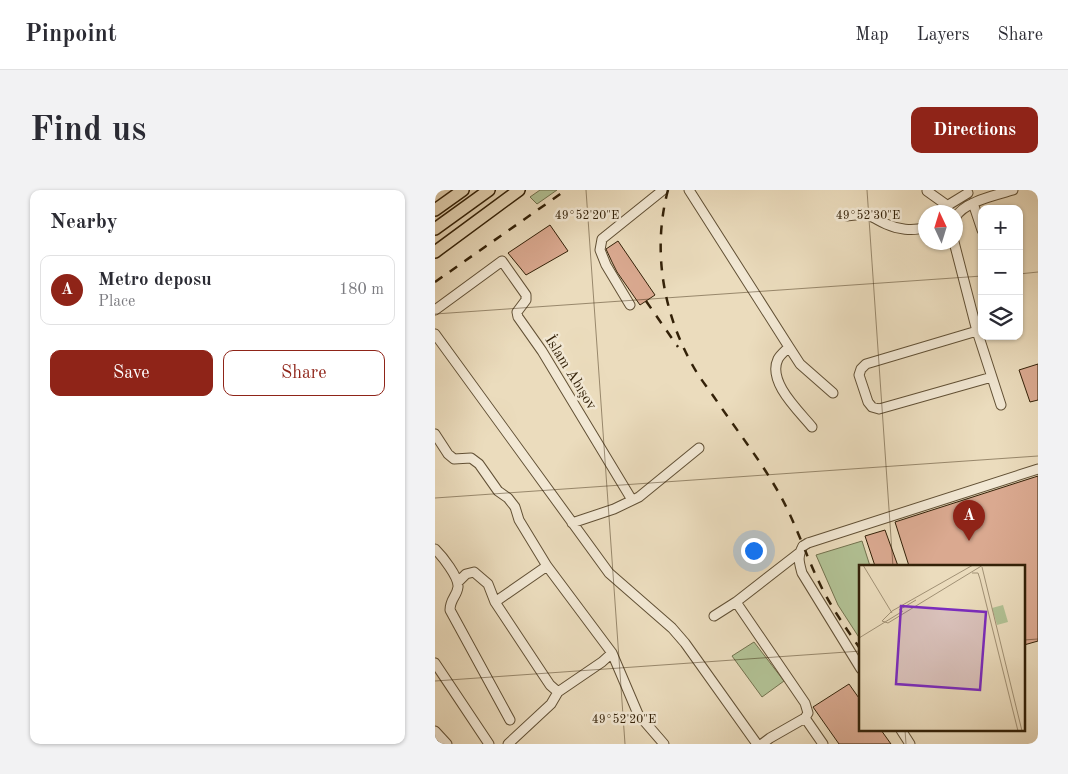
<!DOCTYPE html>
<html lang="en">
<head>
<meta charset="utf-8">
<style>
	body { margin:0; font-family:"Old Standard TT",serif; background:#f2f2f3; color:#2b2b33 }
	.controls { position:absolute; right:15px; top:15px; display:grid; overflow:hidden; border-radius:10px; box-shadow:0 1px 4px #0004 }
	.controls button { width:45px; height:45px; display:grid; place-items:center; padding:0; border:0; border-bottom:1px solid #e1e1e2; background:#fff; color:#2b2b33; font:25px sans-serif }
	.compass { position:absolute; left:483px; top:15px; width:45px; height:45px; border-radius:50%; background:#fff; box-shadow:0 1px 4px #0004; rotate:356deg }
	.you { position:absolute; left:318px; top:360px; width:18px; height:18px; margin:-12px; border:4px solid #fff; border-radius:50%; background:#1a73e8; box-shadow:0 0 0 8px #1a73e833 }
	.badge { display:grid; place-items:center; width:32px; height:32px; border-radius:50%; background:#8f2418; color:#fff; font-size:16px; font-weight:700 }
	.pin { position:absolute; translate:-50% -41px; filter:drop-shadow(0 1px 2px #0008) }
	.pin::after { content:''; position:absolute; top:26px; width:18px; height:15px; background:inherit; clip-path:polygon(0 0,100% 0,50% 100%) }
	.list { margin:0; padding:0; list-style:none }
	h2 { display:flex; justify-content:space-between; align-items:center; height:65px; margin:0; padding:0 20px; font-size:21px }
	h2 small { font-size:16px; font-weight:400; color:#7c7c81 }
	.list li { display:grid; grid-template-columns:32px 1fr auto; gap:15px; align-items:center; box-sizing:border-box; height:70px; margin:0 10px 10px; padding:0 10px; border:1px solid #e1e1e2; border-radius:10px }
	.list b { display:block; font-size:19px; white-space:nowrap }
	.list p { margin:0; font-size:16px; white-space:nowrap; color:#7c7c81 }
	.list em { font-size:16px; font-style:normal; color:#7c7c81 }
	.actions { display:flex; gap:10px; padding:15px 20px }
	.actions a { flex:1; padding:11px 0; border:1px solid #8f2418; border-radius:10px; text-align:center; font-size:18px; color:#8f2418 }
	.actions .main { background:#8f2418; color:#fff }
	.icon { flex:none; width:28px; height:28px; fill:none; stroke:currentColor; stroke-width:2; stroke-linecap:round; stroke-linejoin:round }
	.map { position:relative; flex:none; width:603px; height:554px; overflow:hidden; border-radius:10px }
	header { display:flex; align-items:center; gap:30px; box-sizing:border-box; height:70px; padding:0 25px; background:#fff; border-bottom:1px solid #e1e1e2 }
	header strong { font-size:24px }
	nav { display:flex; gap:28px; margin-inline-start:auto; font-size:18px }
	.intro { display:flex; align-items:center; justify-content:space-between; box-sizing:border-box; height:120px; padding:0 30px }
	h1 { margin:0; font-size:35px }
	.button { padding:12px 22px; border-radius:10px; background:#8f2418; color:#fff; font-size:18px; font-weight:700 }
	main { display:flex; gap:30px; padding:0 30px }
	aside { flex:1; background:#fff; border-radius:10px; box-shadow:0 1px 4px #0004 }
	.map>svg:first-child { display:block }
	.green { fill:#b2c295; stroke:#72724e }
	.building { fill:#daa990; stroke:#332108 }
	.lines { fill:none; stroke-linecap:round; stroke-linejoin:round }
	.minor-casing { stroke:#615035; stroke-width:11 }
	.major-casing { stroke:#332108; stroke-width:14 }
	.minor { stroke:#f2e8d4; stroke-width:9 }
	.major { stroke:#ebdcbd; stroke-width:11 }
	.rail { stroke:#332108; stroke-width:2.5; stroke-dasharray:9 9; stroke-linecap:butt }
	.minor-bridge-casing { stroke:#615035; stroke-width:11; stroke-linecap:butt }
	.minor-bridge { stroke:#f2e8d4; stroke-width:9 }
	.ticks { fill:none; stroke:#332108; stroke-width:1; stroke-opacity:0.45 }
	.labels { text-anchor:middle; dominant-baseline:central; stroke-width:5; stroke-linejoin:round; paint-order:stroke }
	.street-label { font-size:15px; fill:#332108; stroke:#f2e8d4 }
	.inset-road { fill:none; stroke:#a19175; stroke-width:1 }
	.view { fill:#7b2cbf; fill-opacity:0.15; stroke:#7b2cbf; stroke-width:2.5 }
	.inset-edge { fill:none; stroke:#332108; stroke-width:2.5 }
	.ticks-label { font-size:12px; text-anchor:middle; fill:#332108; stroke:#f2e8d4; stroke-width:5; stroke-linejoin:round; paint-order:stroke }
</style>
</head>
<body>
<header>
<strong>Pinpoint</strong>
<nav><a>Map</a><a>Layers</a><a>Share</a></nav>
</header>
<div class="intro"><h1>Find us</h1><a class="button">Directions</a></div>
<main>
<aside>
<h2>Nearby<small></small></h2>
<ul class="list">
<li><span class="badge">A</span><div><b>Metro deposu</b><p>Place</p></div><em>180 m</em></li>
</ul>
<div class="actions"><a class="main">Save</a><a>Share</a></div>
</aside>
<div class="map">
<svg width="603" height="554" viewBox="0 0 603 554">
	<rect width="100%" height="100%" fill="#ebdcbd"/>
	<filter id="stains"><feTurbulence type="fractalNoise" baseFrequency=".004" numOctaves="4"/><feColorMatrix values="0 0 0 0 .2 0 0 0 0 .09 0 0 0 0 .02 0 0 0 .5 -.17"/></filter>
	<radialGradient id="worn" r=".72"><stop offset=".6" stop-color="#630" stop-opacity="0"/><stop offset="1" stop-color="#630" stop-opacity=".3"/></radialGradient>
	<!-- green -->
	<path class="green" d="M105,0H122L102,14L95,7Z
		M427,351L435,376L426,377L425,449L403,415L381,365Z
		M319,452L349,491L327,507L297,466Z"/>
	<!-- building -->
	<path class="building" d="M115,35L133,61L91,85L73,63Z
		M183,51L220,105L205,115L182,82L177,72L171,59Z
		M603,174V210L595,212L584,180Z
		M603,286V451L589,455V376H474L460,332Z
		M450,340L463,376H440L430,346Z
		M414,494L426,511V540H446L456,554H404L378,517Z"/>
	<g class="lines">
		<!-- minor casing -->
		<g class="minor-casing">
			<path id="minor" d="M254,0L354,157L365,174L398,203
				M492,1L513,16
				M538,13L547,40
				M508,22L515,14L533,3
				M412,26C419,25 425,24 432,25C439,27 444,31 451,34C462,39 478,42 490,37
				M520,28C528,12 561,5 578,0
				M519,52L542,141L566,215
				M195,115L171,75L165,60L167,49L228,0
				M0,120L67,71L91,105V110L82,122L83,127L107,161L197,310
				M542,141L431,174L426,179L424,185L433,212L437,217L444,219L557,187
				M0,144L174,383L237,438L250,453L322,554
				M354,157C350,161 345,165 343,169C332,192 364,221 377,237
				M0,244L13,264L19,269L36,268L44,274L63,301L73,308L80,317L84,330L112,376L177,463
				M137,333L179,319L204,307L264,258
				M373,353L603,279
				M368,356C362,367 364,372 367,383L426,479
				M0,359C7,366 24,387 23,397C22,406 15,409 15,420L75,530
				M23,392L31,384L39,382L53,394L60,412L109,486L115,495L123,502L167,472L177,463L203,524L229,554
				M60,412L112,376
				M301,412L370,513L373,523L370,528L335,548L327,554
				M279,426L301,412L364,363
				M0,473L54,554
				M370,528L388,554
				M466,540L475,554
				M0,541L12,554
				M73,554L116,514L123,502"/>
		</g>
		<!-- major casing -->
		<g class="major-casing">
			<path id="major" d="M0,20L28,0
				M0,39L54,0
				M0,62L84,0"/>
		</g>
		<!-- minor -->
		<use href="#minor" class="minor"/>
		<!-- major -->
		<use href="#major" class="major"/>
		<!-- rail -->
		<path class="rail" d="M233,0C217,60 228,123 258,176C264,187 272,197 279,207C300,238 323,267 341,298C359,328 369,361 384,392C395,416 411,438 426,460
			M0,92L131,0
			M211,111L243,157"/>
		<!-- minor-bridge casing -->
		<g class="minor-bridge-casing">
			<path id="minor-bridge" d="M368,356L373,353"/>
		</g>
		<!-- minor-bridge -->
		<use href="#minor-bridge" class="minor-bridge"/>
	</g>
	<!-- ticks -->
	<path class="ticks" d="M151,0L190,554M432,0L458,377M584,84L603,82M0,124L547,86M0,308L603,266M589,450L603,449M0,491L426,461M470,540L471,554"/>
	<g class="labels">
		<!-- street labels -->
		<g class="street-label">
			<text transform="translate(135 183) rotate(58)">İslam Abışov</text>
		</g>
	</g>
	<!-- overview -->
	<g transform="translate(424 375)">
		<rect width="166" height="166" fill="#ebdcbd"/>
		<path d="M144,40L149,57L138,60L133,43Z" fill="#b2c295"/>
		<path class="inset-road" d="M4,0L33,48M114,0L33,46L23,56L29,58L124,0M123,2L163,166M113,8H119L121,14L159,166M40,45L57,35M0,73L44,46"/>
		<path class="view" d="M42,41L127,47L121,125L37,119Z"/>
		<rect width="166" height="166" class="inset-edge"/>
	</g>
	<g class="ticks-label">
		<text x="152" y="29">49°52'20"E</text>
		<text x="433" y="29">49°52'30"E</text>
		<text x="189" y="533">49°52'20"E</text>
	</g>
	<rect width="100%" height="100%" filter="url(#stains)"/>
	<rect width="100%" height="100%" fill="url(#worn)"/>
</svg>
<div class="controls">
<button>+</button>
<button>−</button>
<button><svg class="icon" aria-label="layers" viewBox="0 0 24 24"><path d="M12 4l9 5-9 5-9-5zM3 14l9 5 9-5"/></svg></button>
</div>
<svg class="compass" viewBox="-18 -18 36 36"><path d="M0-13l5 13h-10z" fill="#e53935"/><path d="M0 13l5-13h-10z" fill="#7c7c81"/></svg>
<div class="you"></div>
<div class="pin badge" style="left:534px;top:351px">A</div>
</div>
</main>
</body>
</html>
